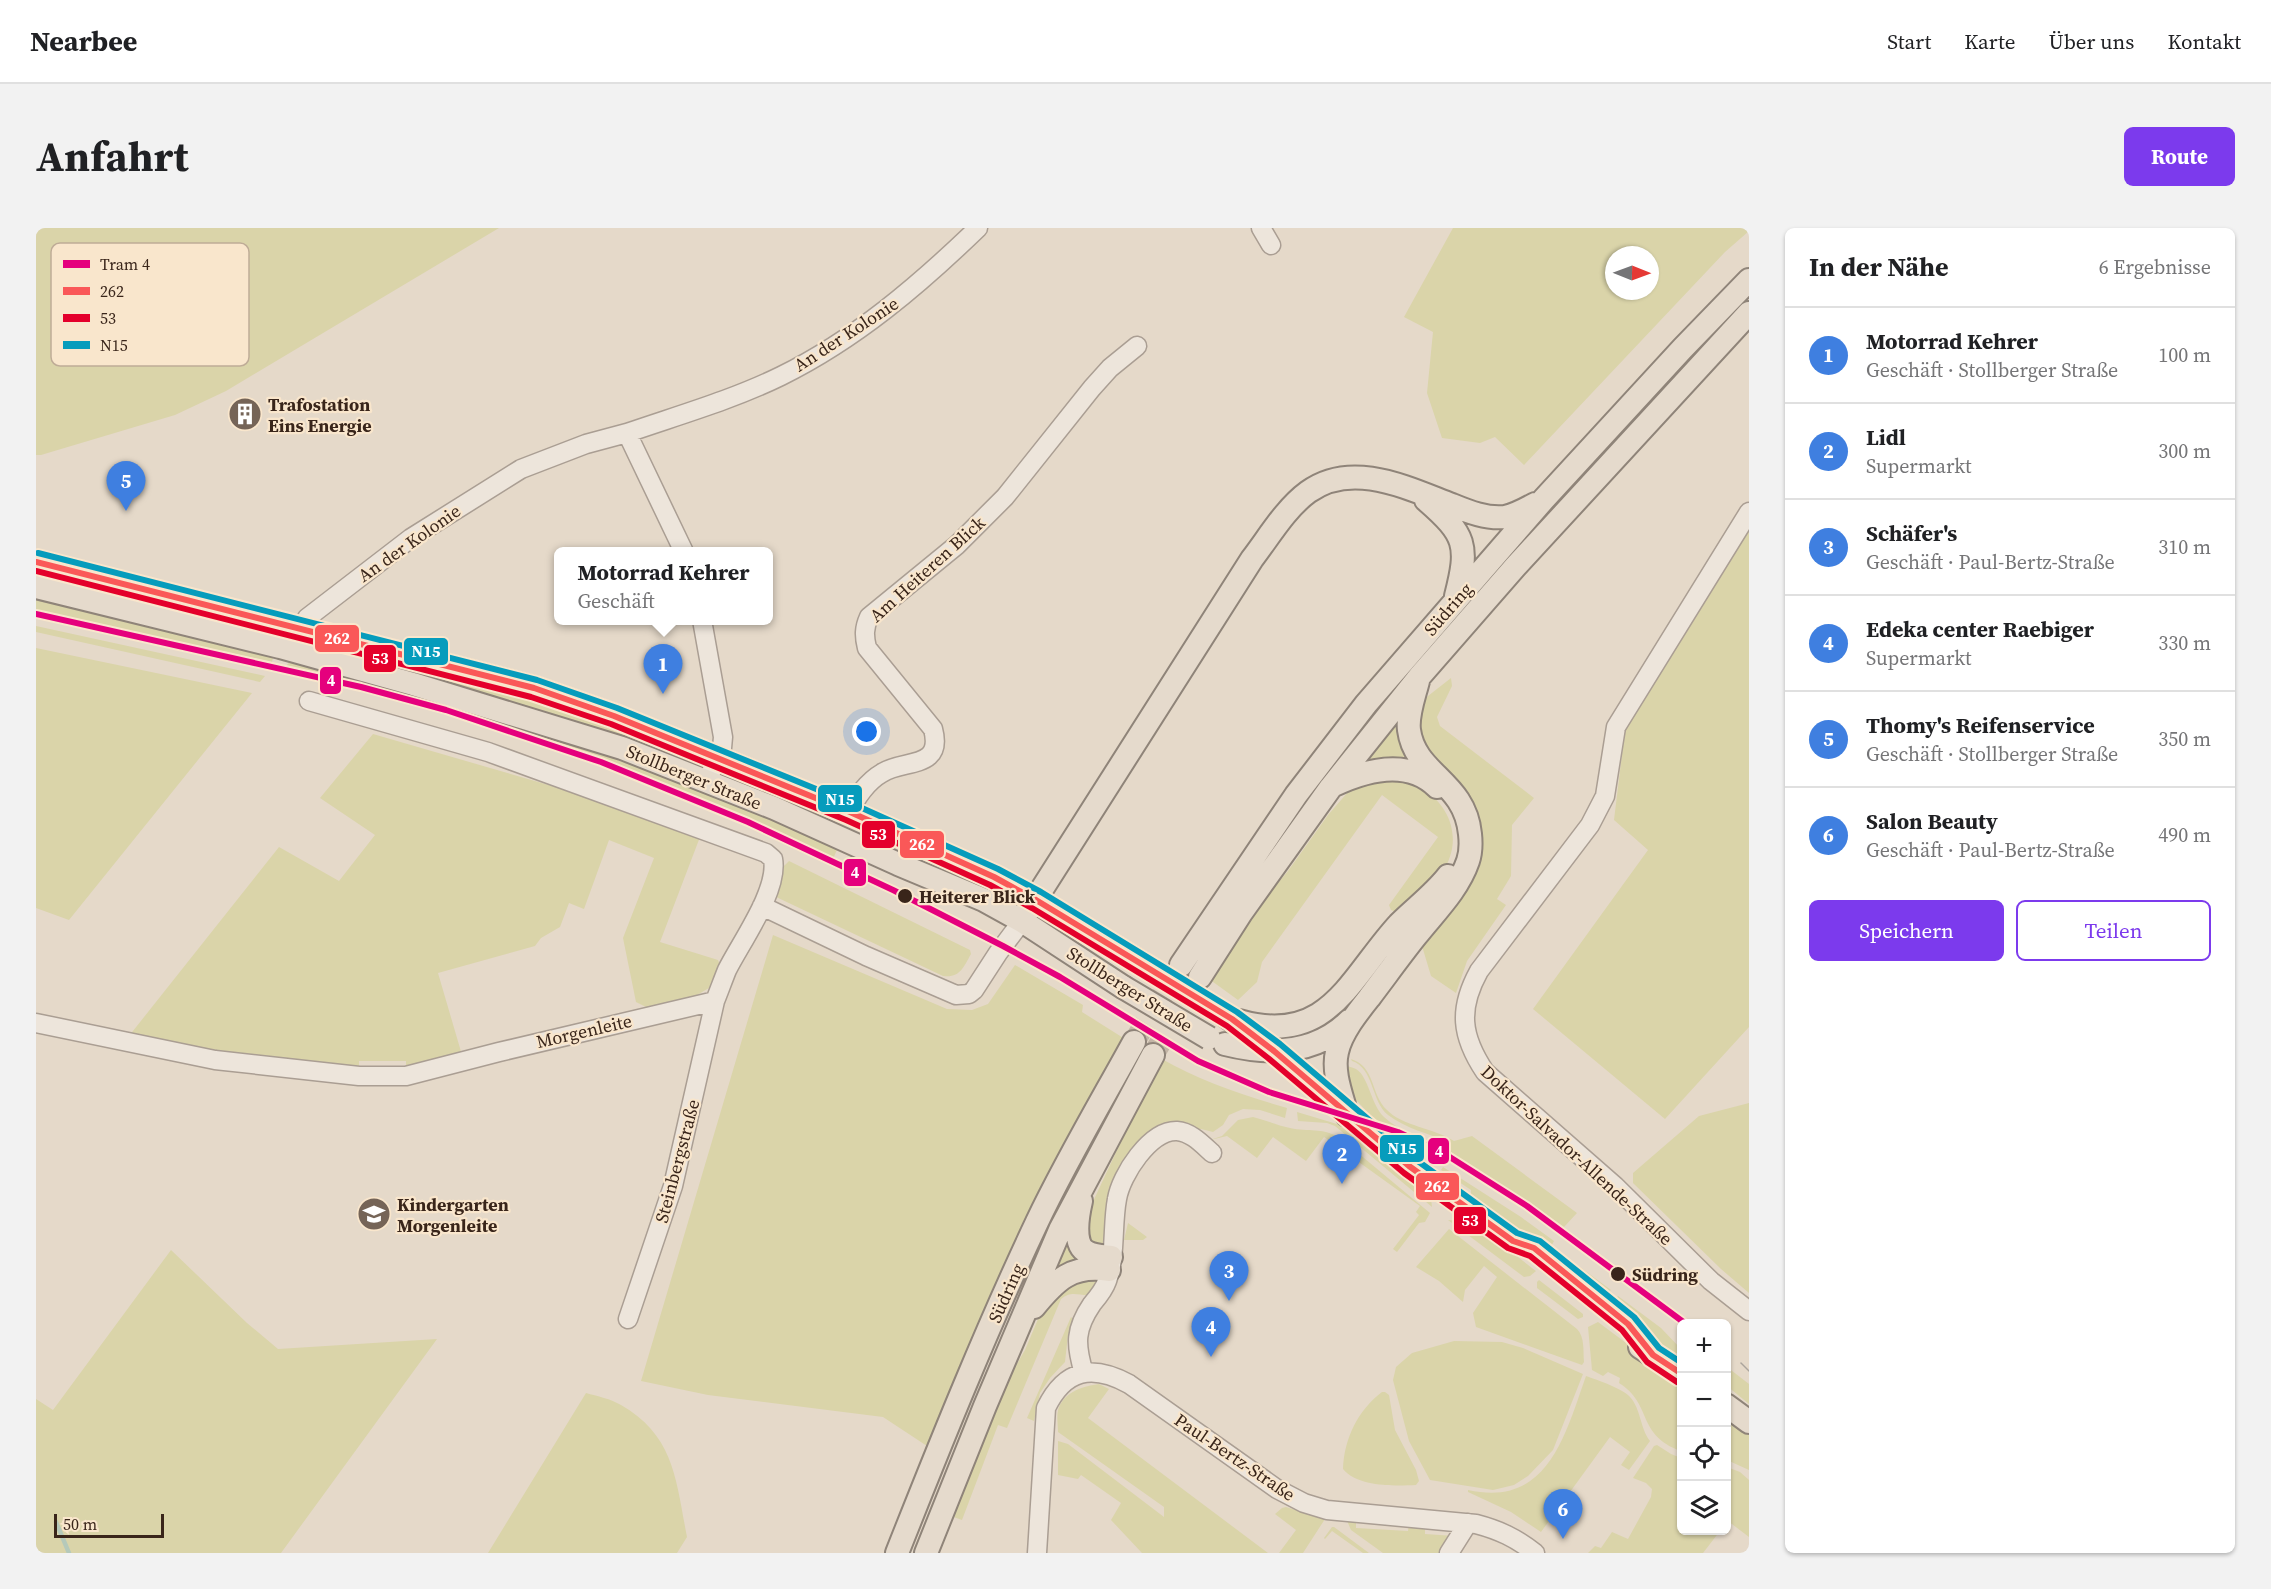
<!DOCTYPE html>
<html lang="de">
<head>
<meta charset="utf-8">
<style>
	body { margin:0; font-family:"Source Serif 4",serif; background:#f2f2f2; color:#202124 }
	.controls { position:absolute; right:18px; bottom:18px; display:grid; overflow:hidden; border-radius:9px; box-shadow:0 2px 4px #0004 }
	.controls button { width:54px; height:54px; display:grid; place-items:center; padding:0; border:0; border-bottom:2px solid #e0e0e0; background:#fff; color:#202124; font:30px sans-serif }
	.compass { position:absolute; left:1569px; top:18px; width:54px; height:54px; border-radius:50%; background:#fff; box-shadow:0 2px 4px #0004; rotate:91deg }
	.scale { position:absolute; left:18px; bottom:15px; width:110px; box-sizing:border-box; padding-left:6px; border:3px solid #39251a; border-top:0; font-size:16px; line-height:21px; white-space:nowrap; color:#39251a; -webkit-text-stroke:4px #f9e6cc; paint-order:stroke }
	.you { position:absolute; left:831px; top:504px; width:21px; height:21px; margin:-15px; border:4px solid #fff; border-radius:50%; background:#1a73e8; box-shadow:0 0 0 9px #1a73e833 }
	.badge { display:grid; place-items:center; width:39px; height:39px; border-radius:50%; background:#7c3aed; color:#fff; font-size:20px; font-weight:700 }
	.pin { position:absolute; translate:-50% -50px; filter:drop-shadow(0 2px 3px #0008) }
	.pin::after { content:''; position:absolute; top:32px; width:21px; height:18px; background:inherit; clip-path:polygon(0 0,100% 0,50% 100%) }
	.popup { position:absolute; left:518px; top:319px; width:219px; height:78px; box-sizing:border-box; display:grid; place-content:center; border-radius:9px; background:#fff; filter:drop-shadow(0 2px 4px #0005); font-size:20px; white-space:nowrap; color:#757577 }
	.popup b { font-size:22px; color:#202124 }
	.popup::after { content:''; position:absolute; left:50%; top:100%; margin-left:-12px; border:12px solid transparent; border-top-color:#fff }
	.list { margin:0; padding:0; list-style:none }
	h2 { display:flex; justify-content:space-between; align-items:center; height:78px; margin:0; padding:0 24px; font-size:26px }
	h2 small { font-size:20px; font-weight:400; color:#757577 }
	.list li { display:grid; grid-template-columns:39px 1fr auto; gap:18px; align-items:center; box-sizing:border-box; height:96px; padding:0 24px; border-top:2px solid #e0e0e0 }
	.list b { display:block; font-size:22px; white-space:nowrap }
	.list p { margin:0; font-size:20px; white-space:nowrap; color:#757577 }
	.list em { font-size:20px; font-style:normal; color:#757577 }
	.actions { display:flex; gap:12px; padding:18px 24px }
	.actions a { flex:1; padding:14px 0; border:2px solid #7c3aed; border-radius:9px; text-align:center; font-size:21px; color:#7c3aed }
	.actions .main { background:#7c3aed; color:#fff }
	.icon { flex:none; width:33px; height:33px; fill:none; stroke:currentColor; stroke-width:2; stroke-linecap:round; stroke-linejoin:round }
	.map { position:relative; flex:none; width:1713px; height:1325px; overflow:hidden; border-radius:9px }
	header { display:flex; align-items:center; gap:36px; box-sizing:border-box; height:84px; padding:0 30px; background:#fff; border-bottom:2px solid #e0e0e0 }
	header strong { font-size:28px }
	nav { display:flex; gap:33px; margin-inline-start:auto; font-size:21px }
	.intro { display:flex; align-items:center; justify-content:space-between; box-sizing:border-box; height:144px; padding:0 36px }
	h1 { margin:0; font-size:42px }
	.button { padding:15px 27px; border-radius:9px; background:#7c3aed; color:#fff; font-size:21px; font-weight:700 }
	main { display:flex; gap:36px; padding:0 36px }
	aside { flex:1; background:#fff; border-radius:9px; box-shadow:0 2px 4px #0004 }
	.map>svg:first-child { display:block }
	.green { fill:#dad4a9; fill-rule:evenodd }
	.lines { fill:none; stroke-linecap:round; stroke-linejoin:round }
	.stream { stroke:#b5c9ba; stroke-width:4.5 }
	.major-tunnel { stroke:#c3b5a6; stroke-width:22; stroke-dasharray:22 11; stroke-linecap:butt }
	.minor-casing { stroke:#aa9e93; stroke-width:21 }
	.major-casing { stroke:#8f8479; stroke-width:26 }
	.minor { stroke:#ede5db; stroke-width:18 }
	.major { stroke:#e5dacc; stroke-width:22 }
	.tram { stroke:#aba49c; stroke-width:1.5 }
	.major-bridge-casing { stroke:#8f8479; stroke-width:26; stroke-linecap:butt }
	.major-bridge { stroke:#e5dacc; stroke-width:22 }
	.bus-1-casing { stroke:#f9e6cc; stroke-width:10 }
	.bus-2-casing { stroke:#f9e6cc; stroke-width:10 }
	.bus-3-casing { stroke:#f9e6cc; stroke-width:10 }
	.bus-1 { stroke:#fa5858; stroke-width:6 }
	.bus-2 { stroke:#e4002b; stroke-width:6 }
	.bus-3 { stroke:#069cbc; stroke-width:6 }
	.tram-1-casing { stroke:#f9e6cc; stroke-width:10 }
	.tram-1 { stroke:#e5007d; stroke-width:6 }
	.stop-dot { fill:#39251a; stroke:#f9e6cc; stroke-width:2 }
	.labels { text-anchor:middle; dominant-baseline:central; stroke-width:4.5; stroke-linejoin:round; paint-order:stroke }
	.street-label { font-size:18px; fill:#39251a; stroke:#f9e6cc }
	.poi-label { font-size:18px; font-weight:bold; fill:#39251a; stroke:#f9e6cc; text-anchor:start }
	.stop-label { font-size:18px; font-weight:bold; fill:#39251a; stroke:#f9e6cc; text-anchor:start }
	.key { fill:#f9e6cc; stroke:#bfac97; stroke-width:1.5 }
	.key-label { font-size:16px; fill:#39251a }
	.line-badge { stroke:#f9e6cc; stroke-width:2 }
	.badge-label { font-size:16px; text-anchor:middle; font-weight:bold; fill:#fff }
</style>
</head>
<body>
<header>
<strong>Nearbee</strong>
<nav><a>Start</a><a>Karte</a><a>Über uns</a><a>Kontakt</a></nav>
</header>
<div class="intro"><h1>Anfahrt</h1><a class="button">Route</a></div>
<main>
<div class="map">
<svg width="1713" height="1325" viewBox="0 0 1713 1325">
	<rect width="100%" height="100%" fill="#e5d9c9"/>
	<!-- green -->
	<path class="green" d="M0,0H463L190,163L139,187L5,227H0Z
		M1417,0H1713V3L1689,24L1488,237L1459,209L1444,215L1406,210L1391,165L1397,104L1368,89ZM1578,27H1614V63H1578Z
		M1713,302V799L1629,891L1497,781L1612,622L1578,592L1589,502Z
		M0,367L238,425L236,434L0,382Z
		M0,398L229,448L224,454L0,404Z
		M253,406L465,459L577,497L668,535L624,520L592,513L252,412Z
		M0,420L216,465L33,692L0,680Z
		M255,432L307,443L601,534L803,617L797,631L712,593L566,533L326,456L250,438Z
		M1415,450L1416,458L1401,489L1404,498L1498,570L1476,597L1475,648L1461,671L1470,677L1431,733L1420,765L1395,748L1386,718L1440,623L1383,516L1380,483L1392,468Z
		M1365,484L1381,536L1319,544Z
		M337,506L561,571L664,609L624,714L682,732L685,740L673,760L647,775L616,782L600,774L587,710L618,630L573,612L548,681L533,675L524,699L505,710L499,718L402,745L426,827L370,842V833H323V845L89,813L243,619L303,653L339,607L284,570Z
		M1330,550C1341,550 1362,547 1372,550C1377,552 1382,557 1387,561C1414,578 1426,610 1409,640C1402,653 1375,674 1363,685L1355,682L1353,677L1402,609L1346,567L1226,734L1221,754L1202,772L1173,751L1207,691L1230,669L1252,643L1292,587L1312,564Z
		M753,633L934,722L935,726C927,740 924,750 907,748L738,668L746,640Z
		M737,707L911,781L936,782L952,776L979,737L1047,777L1046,784L1089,811L891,1218L847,1189L672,1167L605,1153Z
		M1124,830C1164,853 1206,867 1251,880L1249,890L1224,882L1207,881L1193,887L1187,897L1177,904L1165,901L1114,905L1070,1009L1068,1021L1053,1025L1047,995Z
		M1315,831C1340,839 1334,866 1351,882C1366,898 1398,900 1418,913L1436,908L1541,985L1528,999L1494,975L1414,926L1415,920L1413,914C1393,906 1369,900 1352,887C1335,873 1338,840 1316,833Z
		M1307,837C1311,838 1316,839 1320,841C1333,849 1335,877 1348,889C1364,904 1387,910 1407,918V922L1363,901L1341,894L1317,869Z
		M1713,875V1065L1685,1041L1597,955V945L1663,888Z
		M1261,884L1311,899L1391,963L1395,970L1396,979L1299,898L1291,895L1262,893Z
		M1217,889C1229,892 1241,897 1254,900C1273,904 1285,899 1304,910L1394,985L1389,994L1383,995L1361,1024L1357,1021L1383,987L1380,984L1384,978L1288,909L1270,933L1237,909L1221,930L1191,908L1174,912L1186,908L1202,892Z
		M1407,939L1485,989L1518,1013L1512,1024L1435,967V962L1405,942Z
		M1412,992C1446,994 1473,1023 1500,1043L1494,1048L1488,1049Z
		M1092,995L1111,1009L1107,1012H1088Z
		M1413,1001L1541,1101C1549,1109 1547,1123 1548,1134L1546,1137L1440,1099L1437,1085L1461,1049L1448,1038L1429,1062L1427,1074L1403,1053L1380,1039Z
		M1031,1011C1032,1023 1036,1030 1047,1034L1016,1046Z
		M135,1022L211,1095L242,1121L401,1111L245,1325H0V1171L17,1182Z
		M1521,1022L1575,1062L1571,1065L1523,1027Z
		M1051,1046L1064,1053L1055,1067C1042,1068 1036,1062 1025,1071L971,1200L962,1197L926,1292L915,1288L955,1181L989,1122L1008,1077Z
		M1503,1052L1547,1086V1089L1542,1091L1501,1060V1054Z
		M1582,1068L1625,1100L1645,1121V1138L1576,1077Z
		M1035,1089L1039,1093L1032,1107L1029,1134L1014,1150L1004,1165L998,1193L991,1190Z
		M1562,1094L1645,1156V1223C1600,1207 1617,1176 1583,1155L1584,1150L1572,1144L1567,1148L1556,1142L1552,1099Z
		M1418,1113L1466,1114L1487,1120L1547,1146L1517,1222L1492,1248L1478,1257L1457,1262L1394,1252L1373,1213L1357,1152L1360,1139L1376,1125Z
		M1691,1139L1713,1156V1176L1691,1158Z
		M1550,1148C1561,1152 1588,1161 1594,1169C1605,1181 1604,1200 1614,1213L1593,1242L1585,1237L1594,1224L1574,1209L1505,1304L1475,1284L1432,1264V1262C1512,1280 1529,1207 1550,1148Z
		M1063,1156L1073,1161L1052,1190L1232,1325H1106L1075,1292L1085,1275L1045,1247L1042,1251L1022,1247V1213L1032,1216L1128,1289V1279L1022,1204C1022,1197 1020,1186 1023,1179C1030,1163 1048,1158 1063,1156Z
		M1346,1164H1349L1353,1167L1359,1202L1380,1242L1383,1253L1380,1257C1358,1258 1322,1259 1307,1241C1308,1211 1322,1182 1346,1164Z
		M550,1165C561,1168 575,1171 585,1177C639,1208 640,1253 651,1309L641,1325H452Z
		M1690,1190L1713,1207V1242L1691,1232Z
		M1621,1217L1635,1226L1645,1230L1646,1302L1684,1303L1667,1325H1552L1559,1318L1565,1320L1576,1304L1592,1311L1615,1269L1616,1261L1610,1255L1597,1250L1618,1218Z
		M1691,1239L1704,1244L1713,1252V1309L1692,1293L1691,1294Z
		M1250,1279L1289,1291L1267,1325H1243L1260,1302L1239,1286L1246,1280Z
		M1309,1288L1320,1290V1300L1372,1303L1373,1296L1389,1297V1306L1418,1308L1410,1325H1347L1315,1302Z
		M1296,1299H1298L1333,1325H1327L1296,1303L1289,1311L1288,1310Z"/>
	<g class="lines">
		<!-- stream -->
		<path class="stream" d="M20,1294L33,1325"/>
		<!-- major-tunnel -->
		<path class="major-tunnel" d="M1098,814L1144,739
			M1117,827L1164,749"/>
		<!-- minor casing -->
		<g class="minor-casing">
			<path id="minor" d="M1225,0L1235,17
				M591,205C643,187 696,172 745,148C820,111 883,57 942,0
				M1713,284L1580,499L1569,568L1554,597L1443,743C1422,781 1425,808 1449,844L1579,958L1675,1053L1713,1083
				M666,392L687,509L686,520L671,553
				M265,401L271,390L375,310L485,241L550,216L591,205L648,324
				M814,584C819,570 832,553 846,545C867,531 908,542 897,501L831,420C828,408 828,400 833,389L921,317L969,269L1056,160L1074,140L1101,118
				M726,678L830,728L920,767L933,766L938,762L962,725L986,693
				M0,795L179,832L323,848H370L463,824L679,773C683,763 687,752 691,742C705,714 743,662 737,631L730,625L452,524L273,473
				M592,1091L637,958L679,773
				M1048,1145C1039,1116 1039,1101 1056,1076C1062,1069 1068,1062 1071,1053C1080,1028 1076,997 1081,971C1085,947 1114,902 1141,903C1155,904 1166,916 1176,925
				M1001,1325L1010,1180C1029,1141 1056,1136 1093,1156L1241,1261L1268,1275L1291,1282L1440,1296C1463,1302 1480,1310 1499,1325
				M1413,1325L1432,1295"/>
		</g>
		<!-- major casing -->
		<g class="major-casing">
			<path id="major" d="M1390,272C1430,307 1433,317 1420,368
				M0,334L498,460L578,488L814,584L880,614L958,649L1000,672L1103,734
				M0,359L244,419L377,456L586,520L738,580L862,636L948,672L986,693L1087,759
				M1298,557C1330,542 1372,530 1401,559
				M992,683L1216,331C1233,309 1249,281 1272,264C1316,232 1371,260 1416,277C1433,284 1451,291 1469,289C1479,287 1490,281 1499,276
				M1145,737L1260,567L1330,476L1508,271L1647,120L1713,52
				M1164,749L1205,685L1295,559L1383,449L1479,339L1713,85
				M1186,785L1238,823L1373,938L1477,1013L1498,1020L1592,1096L1617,1127
				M1203,793C1293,819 1314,749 1363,696C1379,680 1398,666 1412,648
				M1189,816C1233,827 1279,827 1313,793
				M1311,887C1306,868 1296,844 1301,824C1305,805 1321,785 1333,770C1349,749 1364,728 1380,708C1399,684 1422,662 1432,633C1435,624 1435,615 1434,606C1429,553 1379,547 1373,502C1371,487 1378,469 1382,453
				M1045,973C1042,986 1036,1017 1051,1024C1058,1028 1067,1028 1075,1029
				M998,1079C1020,1052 1036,1036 1073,1042
				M1604,1119L1646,1146
				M1690,1177L1713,1194
				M861,1325C905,1214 950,1102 1001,994C1030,933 1065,874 1098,814
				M890,1325L949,1178L1024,1002L1117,827"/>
		</g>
		<!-- minor -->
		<use href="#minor" class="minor"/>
		<!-- major -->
		<use href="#major" class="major"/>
		<!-- tram -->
		<path class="tram" d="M1705,1135L1713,1143"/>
		<!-- major-bridge casing -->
		<g class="major-bridge-casing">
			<path id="major-bridge" d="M1103,734L1186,785
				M1087,759L1173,810"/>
		</g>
		<!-- major-bridge -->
		<use href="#major-bridge" class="major-bridge"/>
		<!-- bus-1 casing -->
		<g class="bus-1-casing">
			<path id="bus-1" d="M0,334L498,460L578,488L814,584L958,649L1000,672L1196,791L1238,823L1373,938L1477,1013L1498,1020L1592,1096L1617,1127L1646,1146"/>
		</g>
		<!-- bus-2 casing -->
		<g class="bus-2-casing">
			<path id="bus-2" d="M0,343L495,469L575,496L810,592L954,657L996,680L1191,798L1232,830L1368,945L1472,1020L1494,1028L1586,1102L1611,1134L1641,1154"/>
		</g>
		<!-- bus-3 casing -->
		<g class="bus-3-casing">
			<path id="bus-3" d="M2,325L501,452L581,480L817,576L962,641L1005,664L1201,784L1244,816L1379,931L1481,1005L1504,1013L1598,1089L1623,1120L1646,1135"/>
		</g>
		<!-- bus-1 -->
		<use href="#bus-1" class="bus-1"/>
		<!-- bus-2 -->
		<use href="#bus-2" class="bus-2"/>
		<!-- bus-3 -->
		<use href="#bus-3" class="bus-3"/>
		<!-- tram-1 casing -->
		<g class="tram-1-casing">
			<path id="tram-1" d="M0,386L325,459L410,482L565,534L712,594L857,662L967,718L1024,749L1162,833L1233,864L1362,904L1409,926L1491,978L1650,1096"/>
		</g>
		<!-- tram-1 -->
		<use href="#tram-1" class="tram-1"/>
	</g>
	<!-- icons -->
	<defs>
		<g id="building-disc" transform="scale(1.725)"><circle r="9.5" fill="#756457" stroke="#f9e6cc"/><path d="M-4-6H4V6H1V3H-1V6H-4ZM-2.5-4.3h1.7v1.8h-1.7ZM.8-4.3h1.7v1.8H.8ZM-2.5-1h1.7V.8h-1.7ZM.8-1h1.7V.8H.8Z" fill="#fff"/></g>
		<g id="school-disc" transform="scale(1.725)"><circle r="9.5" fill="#756457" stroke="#f9e6cc"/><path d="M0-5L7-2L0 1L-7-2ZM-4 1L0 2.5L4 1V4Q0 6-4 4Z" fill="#fff"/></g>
	</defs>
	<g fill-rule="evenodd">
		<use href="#building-disc" x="209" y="186"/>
		<use href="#school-disc" x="338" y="986"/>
	</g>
	<!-- markers -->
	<g class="stop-dot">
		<circle cx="869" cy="668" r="8"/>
		<circle cx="1582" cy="1046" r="8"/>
	</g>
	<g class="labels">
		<!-- street labels -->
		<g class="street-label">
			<text transform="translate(810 106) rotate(-33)">An der Kolonie</text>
			<text transform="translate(373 315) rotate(-35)">An der Kolonie</text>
			<text transform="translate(891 341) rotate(-42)">Am Heiteren Blick</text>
			<text transform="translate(1412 381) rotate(-49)">Südring</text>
			<text transform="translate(658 549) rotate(22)">Stollberger Straße</text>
			<text transform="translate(1094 761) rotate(32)">Stollberger Straße</text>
			<text transform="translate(548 803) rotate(-13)">Morgenleite</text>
			<text transform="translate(1541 927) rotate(43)">Doktor-Salvador-Allende-Straße</text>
			<text transform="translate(641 933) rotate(-75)">Steinbergstraße</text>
			<text transform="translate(970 1065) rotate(-66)">Südring</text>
			<text transform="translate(1199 1229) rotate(34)">Paul-Bertz-Straße</text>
		</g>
		<!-- poi labels -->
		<g class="poi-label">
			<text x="232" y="176">Trafostation<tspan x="232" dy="21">Eins Energie</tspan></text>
			<text x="361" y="976">Kindergarten<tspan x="361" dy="21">Morgenleite</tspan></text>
		</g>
		<!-- stop labels -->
		<g class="stop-label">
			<text x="883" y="668">Heiterer Blick</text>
			<text x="1596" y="1046">Südring</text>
		</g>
	</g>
	<!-- legend -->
	<rect x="15" y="15" width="198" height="123" rx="9" class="key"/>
	<rect x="27" y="32" width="27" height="8" fill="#e5007d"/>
	<rect x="27" y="59" width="27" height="8" fill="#fa5858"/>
	<rect x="27" y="86" width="27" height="8" fill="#e4002b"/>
	<rect x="27" y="113" width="27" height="8" fill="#069cbc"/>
	<g class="key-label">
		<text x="64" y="42">Tram 4</text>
		<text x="64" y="69">262</text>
		<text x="64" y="96">53</text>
		<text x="64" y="123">N15</text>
	</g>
	<g class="line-badge">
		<rect x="278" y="396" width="46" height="29" rx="6" fill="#fa5858"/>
		<rect x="367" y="409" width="46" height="29" rx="6" fill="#069cbc"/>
		<rect x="327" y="416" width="34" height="29" rx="6" fill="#e4002b"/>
		<rect x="283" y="438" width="23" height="29" rx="6" fill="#e5007d"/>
		<rect x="781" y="556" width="46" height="29" rx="6" fill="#069cbc"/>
		<rect x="825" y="592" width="35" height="29" rx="6" fill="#e4002b"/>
		<rect x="863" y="602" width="46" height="29" rx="6" fill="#fa5858"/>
		<rect x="807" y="630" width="24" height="29" rx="6" fill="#e5007d"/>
		<rect x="1343" y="906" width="46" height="29" rx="6" fill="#069cbc"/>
		<rect x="1391" y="909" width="23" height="28" rx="6" fill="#e5007d"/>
		<rect x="1379" y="944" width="45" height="29" rx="6" fill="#fa5858"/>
		<rect x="1417" y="978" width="34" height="29" rx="6" fill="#e4002b"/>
	</g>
	<g class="badge-label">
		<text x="301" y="416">262</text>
		<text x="390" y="429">N15</text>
		<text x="344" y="436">53</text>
		<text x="295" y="458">4</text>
		<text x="804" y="577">N15</text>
		<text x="842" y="612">53</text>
		<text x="886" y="622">262</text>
		<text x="819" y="650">4</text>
		<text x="1366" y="926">N15</text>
		<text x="1403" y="929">4</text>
		<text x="1401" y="964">262</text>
		<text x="1434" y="998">53</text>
	</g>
</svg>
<div class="controls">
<button>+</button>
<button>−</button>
<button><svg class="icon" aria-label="locate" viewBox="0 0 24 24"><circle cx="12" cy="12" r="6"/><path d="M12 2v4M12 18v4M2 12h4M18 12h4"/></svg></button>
<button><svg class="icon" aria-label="layers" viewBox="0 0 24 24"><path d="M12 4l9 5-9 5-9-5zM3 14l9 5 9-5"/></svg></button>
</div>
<svg class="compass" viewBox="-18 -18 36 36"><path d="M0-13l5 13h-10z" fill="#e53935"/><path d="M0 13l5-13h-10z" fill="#757577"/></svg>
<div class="scale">50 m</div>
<div class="you"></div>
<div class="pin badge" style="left:627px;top:466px;background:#3f7fe0">1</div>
<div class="popup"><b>Motorrad Kehrer</b>Geschäft</div>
<div class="pin badge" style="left:1306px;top:956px;background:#3f7fe0">2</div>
<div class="pin badge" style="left:1193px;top:1073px;background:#3f7fe0">3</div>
<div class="pin badge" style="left:1175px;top:1129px;background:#3f7fe0">4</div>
<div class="pin badge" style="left:90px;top:283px;background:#3f7fe0">5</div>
<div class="pin badge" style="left:1527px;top:1311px;background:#3f7fe0">6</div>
</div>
<aside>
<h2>In der Nähe<small>6 Ergebnisse</small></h2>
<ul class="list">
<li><span class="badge" style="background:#3f7fe0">1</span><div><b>Motorrad Kehrer</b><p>Geschäft · Stollberger Straße</p></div><em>100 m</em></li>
<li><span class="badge" style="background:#3f7fe0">2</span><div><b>Lidl</b><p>Supermarkt</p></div><em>300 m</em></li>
<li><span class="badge" style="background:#3f7fe0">3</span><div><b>Schäfer's</b><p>Geschäft · Paul-Bertz-Straße</p></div><em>310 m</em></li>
<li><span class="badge" style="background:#3f7fe0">4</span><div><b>Edeka center Raebiger</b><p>Supermarkt</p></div><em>330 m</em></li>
<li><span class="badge" style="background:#3f7fe0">5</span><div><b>Thomy's Reifenservice</b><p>Geschäft · Stollberger Straße</p></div><em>350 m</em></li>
<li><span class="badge" style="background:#3f7fe0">6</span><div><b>Salon Beauty</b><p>Geschäft · Paul-Bertz-Straße</p></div><em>490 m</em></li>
</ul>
<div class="actions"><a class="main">Speichern</a><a>Teilen</a></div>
</aside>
</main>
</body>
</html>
